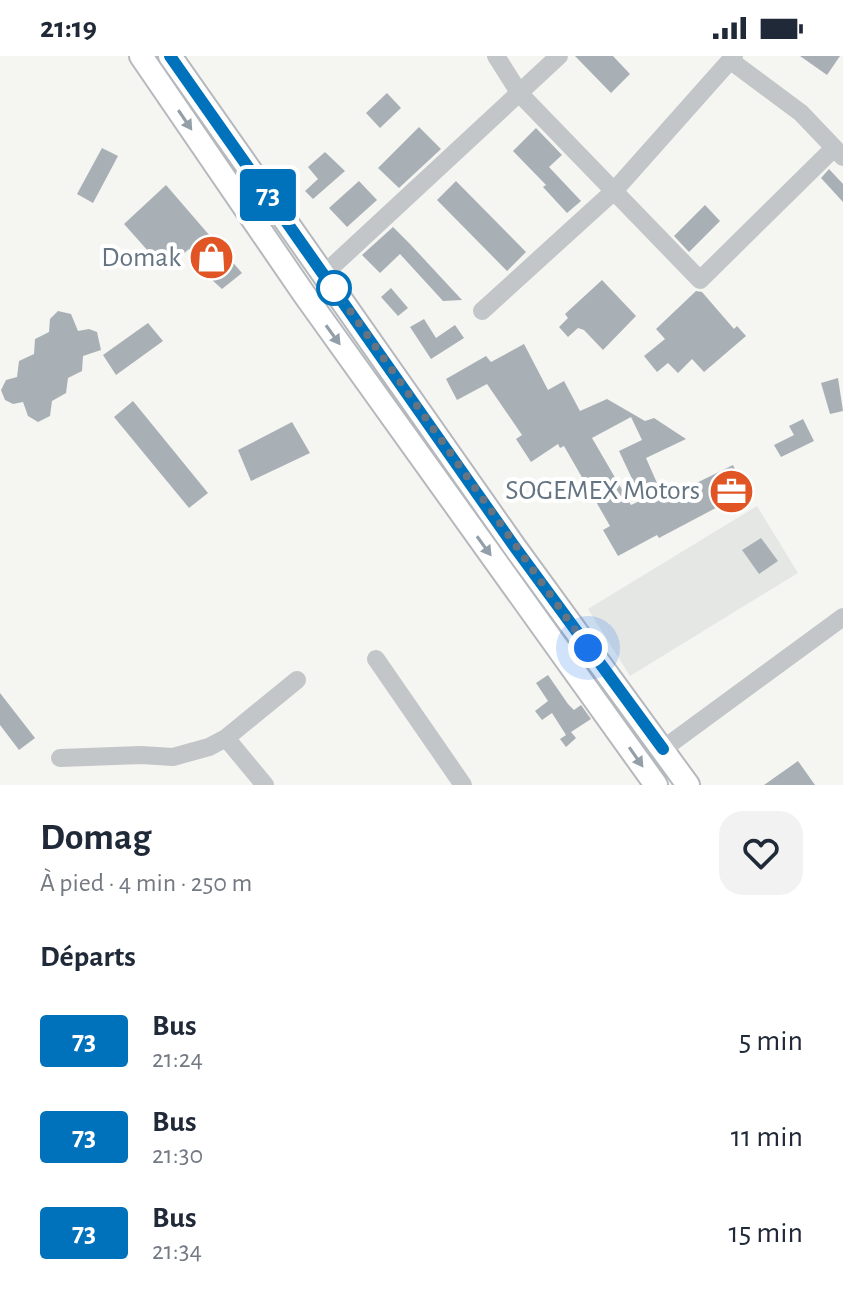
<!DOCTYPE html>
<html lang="fr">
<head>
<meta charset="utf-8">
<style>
  :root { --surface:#fff; --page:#f2f2f3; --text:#1f2937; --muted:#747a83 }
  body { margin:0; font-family:"Alegreya Sans",sans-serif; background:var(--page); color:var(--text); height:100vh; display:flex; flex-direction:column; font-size:30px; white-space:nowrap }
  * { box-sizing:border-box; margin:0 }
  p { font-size:26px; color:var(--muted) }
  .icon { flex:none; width:44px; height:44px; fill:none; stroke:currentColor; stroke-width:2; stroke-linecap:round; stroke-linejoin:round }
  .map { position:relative; height:729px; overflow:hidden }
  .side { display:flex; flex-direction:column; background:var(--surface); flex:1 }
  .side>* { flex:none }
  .badge { padding:0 16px; border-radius:6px; font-size:28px; line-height:52px }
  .you { position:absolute; width:40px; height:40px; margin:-20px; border:6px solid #fff; border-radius:50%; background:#1a73e8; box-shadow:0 0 0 12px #1a73e833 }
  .map>.badge { position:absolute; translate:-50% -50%; box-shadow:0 0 0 4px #fff }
  h2 { padding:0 40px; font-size:30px; line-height:72px }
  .round { display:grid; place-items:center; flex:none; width:84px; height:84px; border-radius:24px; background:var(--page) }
  .head { display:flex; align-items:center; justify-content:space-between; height:136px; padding:0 40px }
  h1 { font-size:38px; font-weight:700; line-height:60px }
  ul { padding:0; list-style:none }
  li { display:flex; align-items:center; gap:24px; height:96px; padding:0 40px }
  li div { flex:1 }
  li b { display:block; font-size:30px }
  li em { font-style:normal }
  li .badge { min-width:88px; font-weight:700; text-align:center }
  .status { display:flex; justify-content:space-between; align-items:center; height:56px; padding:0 40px; background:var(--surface); direction:ltr }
  .status svg { height:22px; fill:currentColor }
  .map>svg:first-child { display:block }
  .built { fill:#e5e7e5 }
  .building { fill:#a8b0b6; fill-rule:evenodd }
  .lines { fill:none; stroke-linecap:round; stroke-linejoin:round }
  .major-casing { stroke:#b5b9bd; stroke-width:26 }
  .minor { stroke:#c2c6c9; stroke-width:18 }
  .major { stroke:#fff; stroke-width:22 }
  .oneway { fill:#929ea8 }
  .line-casing { stroke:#fff; stroke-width:18 }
  .line { stroke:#0072bc; stroke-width:12 }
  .walk { stroke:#647482; stroke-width:8; stroke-dasharray:0 14.4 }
  .stop-dot { fill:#fff; stroke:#0072bc; stroke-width:4 }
  .labels { text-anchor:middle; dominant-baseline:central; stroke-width:8; stroke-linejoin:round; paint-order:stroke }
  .poi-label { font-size:28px; fill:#647482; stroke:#fff; text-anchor:end }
</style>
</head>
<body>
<div class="status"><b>21:19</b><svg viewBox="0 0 49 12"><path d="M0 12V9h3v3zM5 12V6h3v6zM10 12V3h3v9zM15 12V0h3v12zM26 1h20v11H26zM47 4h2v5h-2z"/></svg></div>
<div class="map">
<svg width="843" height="729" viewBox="0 0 843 729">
  <rect width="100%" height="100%" fill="#f5f5f1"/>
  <path class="built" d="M 757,450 L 798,517 L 630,620 L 588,553 Z"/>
  <path class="building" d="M 575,0 L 613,0 L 630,18 L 611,37 Z
    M 800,0 L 840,0 L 827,19 Z
    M 387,37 L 401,52 L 380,72 L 366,57 Z
    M 419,71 L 441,93 L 399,132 L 378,112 Z
    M 536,72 L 562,99 L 549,111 L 581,145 L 567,157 L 543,131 L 546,129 L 513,95 Z
    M 102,92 L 118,100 L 93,147 L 77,138 Z
    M 325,96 L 345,115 L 313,143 L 305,135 L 318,123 L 308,111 Z
    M 829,113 L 843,128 L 843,146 L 821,122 Z
    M 359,125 L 377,144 L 347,171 L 329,152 Z
    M 456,125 L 526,196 L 507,215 L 437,144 Z
    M 166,129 L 242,217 L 222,233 L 200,213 L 204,210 L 189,193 L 165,214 L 124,168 Z
    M 705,149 L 720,165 L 689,196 L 674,180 Z
    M 393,171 L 410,188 L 462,244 L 443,245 L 400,198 L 380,217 L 362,199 Z
    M 602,224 L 636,260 L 603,294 L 584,274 L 578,272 L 568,281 L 559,271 L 568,262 L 565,258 Z
    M 391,232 L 408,252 L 398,260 L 381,241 Z
    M 696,235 L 702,236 L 734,273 L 737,270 L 746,280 L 704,316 L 692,303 L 678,317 L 668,307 L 657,316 L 644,300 L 665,283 L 656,273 Z
    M 58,255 L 71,258 L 78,275 L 89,273 L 97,276 L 101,294 L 83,300 L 82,315 L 68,322 L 66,337 L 52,345 L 50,360 L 38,366 L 28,360 L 23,346 L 13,348 L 5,344 L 1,334 L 6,324 L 17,321 L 19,305 L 34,298 L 35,283 L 49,276 L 50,263 Z
    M 424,263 L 436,282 L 455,269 L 464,282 L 431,303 L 410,271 Z
    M 148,267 L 163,285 L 116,319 L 103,299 Z
    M 524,288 L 548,334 L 564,325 L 580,355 L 607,343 L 645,365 L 654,362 L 686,383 L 646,402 L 664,443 L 733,409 L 746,436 L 659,482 L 657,479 L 618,500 L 603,474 L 610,470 L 564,390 L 560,392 L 558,388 L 531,406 L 516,383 L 522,379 L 487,328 L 457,344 L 446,323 L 486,300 L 491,306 ZM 631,361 L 642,384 L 619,395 L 642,444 L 631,449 L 592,382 Z
    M 838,322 L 843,355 L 830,358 L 821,327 Z
    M 133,345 L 208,437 L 189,452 L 114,361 Z
    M 803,363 L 814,385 L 781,401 L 774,389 L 794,379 L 789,370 Z
    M 292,366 L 310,397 L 251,425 L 238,394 Z
    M 761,482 L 778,505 L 759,518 L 742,494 Z
    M 548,619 L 568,648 L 574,654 L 581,649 L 591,663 L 571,676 L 576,682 L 566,691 L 560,683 L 566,679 L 552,657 L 542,664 L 535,655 L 548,645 L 536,627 Z
    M 0,637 L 35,682 L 19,694 L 0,669 Z
    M 798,705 L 815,729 L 764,729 Z"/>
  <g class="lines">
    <defs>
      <path id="major" d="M 141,0 L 304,238 L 656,729
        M 170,0 L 514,490 L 688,729"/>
    </defs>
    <use href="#major" class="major-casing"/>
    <path class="minor" d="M 496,0 L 520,38 L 700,224 L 834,92
      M 731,5 L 801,57 L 843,101
      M 324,218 L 559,0
      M 482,255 L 614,135 L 734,0
      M 376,603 L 463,729
      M 226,682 L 297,624
      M 663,693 L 843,561
      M 60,702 L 141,699 L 173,701 L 209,691 L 226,682 L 265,729"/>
    <use href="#major" class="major"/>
  </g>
  <defs><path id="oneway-solid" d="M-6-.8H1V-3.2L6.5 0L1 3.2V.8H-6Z" transform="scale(2)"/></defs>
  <g class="oneway">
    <use href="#oneway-solid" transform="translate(185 64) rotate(56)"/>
    <use href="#oneway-solid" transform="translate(333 279) rotate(54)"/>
    <use href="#oneway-solid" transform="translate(484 490) rotate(54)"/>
    <use href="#oneway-solid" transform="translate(636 701) rotate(55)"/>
  </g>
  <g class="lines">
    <defs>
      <path id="line" d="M 170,0 L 514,490 L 663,693"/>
    </defs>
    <use href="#line" class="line-casing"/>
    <use href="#line" class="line"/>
    <path class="walk" d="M 334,232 L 588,592"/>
  </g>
  <defs>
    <symbol id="shop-disc" viewBox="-11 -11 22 22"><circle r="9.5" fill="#e15525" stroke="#fff"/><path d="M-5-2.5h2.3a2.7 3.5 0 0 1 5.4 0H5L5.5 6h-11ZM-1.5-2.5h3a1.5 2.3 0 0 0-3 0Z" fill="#fff"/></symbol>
    <symbol id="office-disc" viewBox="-11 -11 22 22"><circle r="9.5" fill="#e15525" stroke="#fff"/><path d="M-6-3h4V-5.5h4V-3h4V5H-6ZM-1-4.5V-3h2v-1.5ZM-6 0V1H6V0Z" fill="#fff"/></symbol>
  </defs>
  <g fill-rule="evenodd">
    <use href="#shop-disc" x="186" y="176" width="51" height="51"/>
    <use href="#office-disc" x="706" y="410" width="51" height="51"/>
  </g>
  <circle class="stop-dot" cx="334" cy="232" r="16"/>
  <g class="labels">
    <g class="poi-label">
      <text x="181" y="202">Domak</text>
      <text x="700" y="435">SOGEMEX Motors</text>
    </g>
  </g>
</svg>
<div class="you" style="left:588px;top:592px"></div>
<b class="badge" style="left:268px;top:139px;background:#0072bc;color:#fff">73</b>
</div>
<section class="side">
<div class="head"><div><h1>Domag</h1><p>À pied · 4 min · 250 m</p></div><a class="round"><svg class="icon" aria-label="heart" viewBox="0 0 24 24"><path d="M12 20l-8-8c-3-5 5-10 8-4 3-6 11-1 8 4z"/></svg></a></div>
<h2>Départs</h2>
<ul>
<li><span class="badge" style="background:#0072bc;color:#fff">73</span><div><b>Bus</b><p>21:24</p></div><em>5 min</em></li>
<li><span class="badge" style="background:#0072bc;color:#fff">73</span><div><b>Bus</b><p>21:30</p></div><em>11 min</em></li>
<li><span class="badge" style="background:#0072bc;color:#fff">73</span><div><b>Bus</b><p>21:34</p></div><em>15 min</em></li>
</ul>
</section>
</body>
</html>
